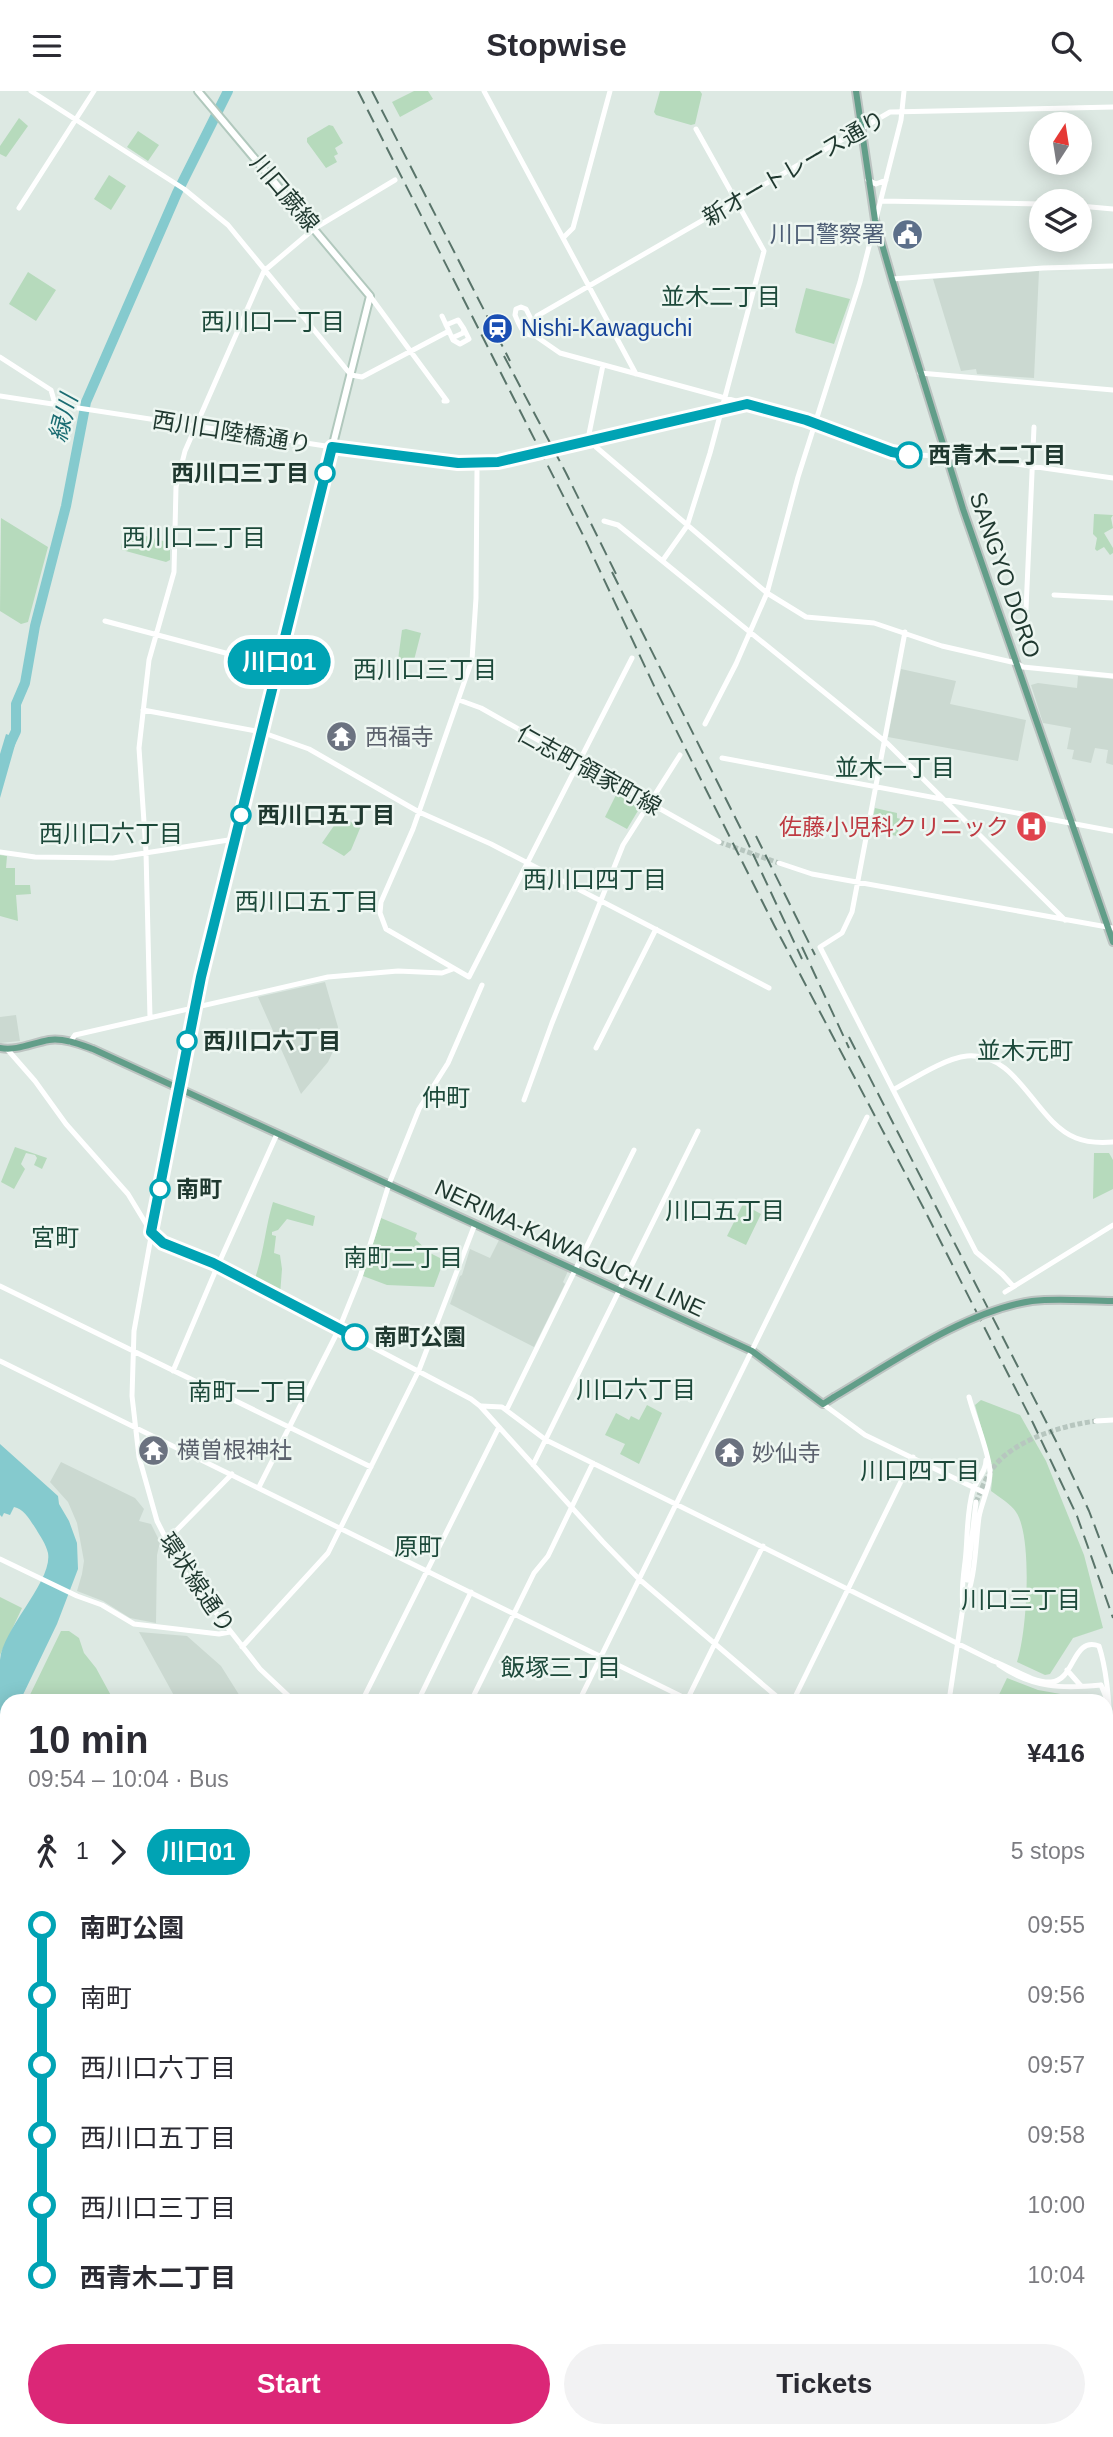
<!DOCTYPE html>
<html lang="en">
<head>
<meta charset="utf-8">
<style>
  :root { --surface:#fff; --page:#f2f2f3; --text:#2b2b33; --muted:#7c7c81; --accent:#db2777 }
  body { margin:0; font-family:Arial,"Noto Sans JP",sans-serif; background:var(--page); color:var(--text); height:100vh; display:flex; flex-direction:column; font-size:26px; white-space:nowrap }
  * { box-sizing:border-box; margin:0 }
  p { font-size:23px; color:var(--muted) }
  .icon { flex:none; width:38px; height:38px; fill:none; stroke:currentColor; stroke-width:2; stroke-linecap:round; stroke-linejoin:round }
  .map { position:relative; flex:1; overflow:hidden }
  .side { position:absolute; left:0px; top:1603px; width:1113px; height:744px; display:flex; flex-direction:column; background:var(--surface); border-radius:21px 21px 0 0; box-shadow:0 4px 18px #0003 }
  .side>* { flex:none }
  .badge { padding:0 14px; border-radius:23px; font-size:24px; line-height:46px }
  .needle { width:46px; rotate:12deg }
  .controls { position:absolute; left:1029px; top:21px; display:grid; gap:14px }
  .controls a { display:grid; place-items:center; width:63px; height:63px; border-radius:50%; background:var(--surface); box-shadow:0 4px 18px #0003; font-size:35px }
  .map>.badge { position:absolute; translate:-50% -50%; box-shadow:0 0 0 4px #fff }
  .legs { display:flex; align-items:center; gap:10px; height:77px; padding:0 28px; font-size:23px }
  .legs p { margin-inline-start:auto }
  .overview { display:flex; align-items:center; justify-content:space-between; height:119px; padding:0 28px }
  h1 { font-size:38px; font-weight:700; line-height:52px }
  .cta { display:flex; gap:14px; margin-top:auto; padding:14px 28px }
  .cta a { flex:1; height:80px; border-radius:42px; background:var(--accent); color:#fff; font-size:28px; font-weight:700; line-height:80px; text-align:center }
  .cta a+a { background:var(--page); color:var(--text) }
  ul { padding:0 28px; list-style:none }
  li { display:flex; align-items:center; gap:24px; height:70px; font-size:26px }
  li i { display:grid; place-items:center; width:10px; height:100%; margin:0 9px; background:currentColor }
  li i::after { content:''; width:18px; height:18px; margin:-9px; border:5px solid; border-radius:50%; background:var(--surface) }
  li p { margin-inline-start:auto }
  li:first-child i { background:linear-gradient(#0000 50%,currentColor 0) }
  li:last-child i { background:linear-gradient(currentColor 50%,#0000 0) }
  header { display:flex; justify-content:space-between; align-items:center; height:91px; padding:0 28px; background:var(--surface); font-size:32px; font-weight:700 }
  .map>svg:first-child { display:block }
  .built { fill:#cbd9d1 }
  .green { fill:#b6dabc }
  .water { fill:#85cace }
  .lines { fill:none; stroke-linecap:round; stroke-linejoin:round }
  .river { stroke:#85cace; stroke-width:10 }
  .tertiary-tunnel { stroke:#b7c6bf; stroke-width:5; stroke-dasharray:5 2.5; stroke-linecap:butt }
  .secondary-casing { stroke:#b1c8bd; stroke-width:10 }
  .primary-casing { stroke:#bcc3c1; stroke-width:10 }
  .tertiary { stroke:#fff; stroke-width:5 }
  .secondary { stroke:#fff; stroke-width:6 }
  .primary { stroke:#629e89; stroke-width:6 }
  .rail { stroke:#59746a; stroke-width:2; stroke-dasharray:14 7; stroke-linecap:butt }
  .primary-bridge-casing { stroke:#bcc3c1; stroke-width:10; stroke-linecap:butt }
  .tertiary-bridge { stroke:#fff; stroke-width:5 }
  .primary-bridge { stroke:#629e89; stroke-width:6 }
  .line-1-casing { stroke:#fff; stroke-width:16 }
  .line-1 { stroke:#00a3b4; stroke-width:10 }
  .stop-1-dot { fill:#fff; stroke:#00a3b4; stroke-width:3.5 }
  .labels { text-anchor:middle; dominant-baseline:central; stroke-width:5; stroke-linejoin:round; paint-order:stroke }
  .street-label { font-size:23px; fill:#1f382f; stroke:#edf6f1 }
  .service-label { font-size:23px; fill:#4e5e75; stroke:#edf6f1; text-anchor:end }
  .transit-label { font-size:23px; fill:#164399; stroke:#edf6f1; text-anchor:start }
  .stop-label { font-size:23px; font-weight:bold; fill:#1f382f; stroke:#edf6f1; text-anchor:start }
  .worship-label { font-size:23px; fill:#5b616d; stroke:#edf6f1; text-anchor:start }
  .health-label { font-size:23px; fill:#be3a42; stroke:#edf6f1; text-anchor:end }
  .neighbourhood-label { font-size:24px; fill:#1c493a; stroke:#edf6f1 }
  .water-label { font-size:24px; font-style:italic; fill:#1b6c72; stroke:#edf6f1 }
</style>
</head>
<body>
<header><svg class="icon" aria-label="menu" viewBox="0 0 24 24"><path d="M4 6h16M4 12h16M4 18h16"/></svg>Stopwise<svg class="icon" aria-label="search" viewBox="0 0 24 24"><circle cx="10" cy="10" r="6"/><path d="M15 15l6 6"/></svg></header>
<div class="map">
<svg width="1113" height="2346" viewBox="0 0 1113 2346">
  <rect width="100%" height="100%" fill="#dde9e3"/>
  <path class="built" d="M 1039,180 L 1034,287 L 977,283 L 976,278 L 961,280 L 933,188 Z
    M 901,578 L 956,590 L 950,613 L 1026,629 L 1018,670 L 888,646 Z
    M 1078,585 L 1113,588 L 1113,674 L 1106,672 L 1108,659 L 1095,657 L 1091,672 L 1072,668 L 1074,659 L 1067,658 L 1071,637 L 1043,632 L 1031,594 L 1038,592 L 1077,597 Z
    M 325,891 L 338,936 L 336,954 L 328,971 L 301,1003 L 258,906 Z
    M 16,924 L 20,950 L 0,952 L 0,926 Z
    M 499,1149 L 568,1180 L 563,1191 L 565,1193 L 534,1256 L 450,1213 L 460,1185 L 462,1184 L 470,1158 L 490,1167 Z
    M 61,1371 L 135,1407 L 144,1418 L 139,1430 L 151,1433 L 160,1451 L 157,1464 L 156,1532 L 130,1527 L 103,1510 L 77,1500 L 82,1483 L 84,1470 L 77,1432 L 68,1411 L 50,1391 Z
    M 139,1541 L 187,1545 L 221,1575 L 243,1610 L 177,1610 Z"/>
  <path class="green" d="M 414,0 L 428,0 L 433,8 L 400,26 L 392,11 Z
    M 660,0 L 700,0 L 702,3 L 695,33 L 691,34 L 656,24 L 654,21 Z
    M 19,27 L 28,35 L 6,66 L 0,63 L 0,55 Z
    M 329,34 L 333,35 L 343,52 L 335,57 L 338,63 L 334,65 L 337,71 L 326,77 L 307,51 L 307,47 Z
    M 138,40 L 159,54 L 148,70 L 127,56 Z
    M 109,84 L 126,95 L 111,119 L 94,108 Z
    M 28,181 L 56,199 L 36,230 L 9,213 Z
    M 806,197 L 850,208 L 834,253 L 796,242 L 795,239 Z
    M 1094,423 L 1113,424 L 1111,427 L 1113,437 L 1104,442 L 1113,457 L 1113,462 L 1110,464 L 1104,456 L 1097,460 L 1095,458 L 1097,447 L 1093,443 Z
    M 1,427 L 48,456 L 28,531 L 21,533 L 0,520 Z
    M 125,439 L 170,452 L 170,469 L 166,471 L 122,459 L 121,456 Z
    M 406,538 L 421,542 L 413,573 L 398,569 L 402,539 Z
    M 618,700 L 642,713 L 627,738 L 605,726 Z
    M 875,717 L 897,722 L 897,727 L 901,728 L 897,745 L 870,740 Z
    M 340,726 L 361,735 L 351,759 L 344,765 L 322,752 Z
    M 0,764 L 7,765 L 6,777 L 15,777 L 15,794 L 30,794 L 31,803 L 16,804 L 18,830 L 0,825 Z
    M 15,1056 L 47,1067 L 42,1078 L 34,1074 L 37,1067 L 35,1064 L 26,1062 L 21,1073 L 25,1078 L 14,1098 L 1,1091 Z
    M 1094,1062 L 1109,1062 L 1113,1069 L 1113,1098 L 1093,1108 Z
    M 273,1111 L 315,1125 L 313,1135 L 287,1128 L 278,1139 L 272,1141 L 272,1144 L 276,1145 L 274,1162 L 280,1164 L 282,1178 L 280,1204 L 254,1190 C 264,1163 265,1137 273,1111 Z
    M 743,1113 L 761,1123 L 746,1154 L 727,1145 Z
    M 381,1127 L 417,1142 L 415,1148 L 430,1162 L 444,1169 L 434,1196 L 387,1194 L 363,1185 Z
    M 981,1309 L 1020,1324 L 1046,1370 L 1084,1464 L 1103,1537 L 1073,1547 L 1050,1583 L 1045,1584 L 1017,1571 C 1027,1542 1033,1446 1016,1421 C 1011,1413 999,1406 991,1400 L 993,1379 L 975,1314 Z
    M 647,1314 L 662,1322 L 639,1373 L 620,1363 L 625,1353 L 605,1344 L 616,1322 L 629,1329 L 631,1325 L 639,1329 Z
    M 0,1506 L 22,1517 L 0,1564 Z
    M 61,1540 L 69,1540 L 79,1547 L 84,1562 L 96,1577 L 114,1610 L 27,1610 Z
    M 1007,1587 L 1038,1599 L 1100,1610 L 996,1610 Z
    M 7,1672 L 7,1824 L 0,1812 L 0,1697 Z
    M 0,2010 L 7,2019 L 7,2190 L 0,2183 Z
    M 167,2340 L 412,2340 L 425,2346 L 175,2346 Z"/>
  <path class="water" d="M 6,643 L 17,647 L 0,707 L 0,663 Z
    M 0,1353 L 58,1405 L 59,1413 L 69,1430 L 77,1452 L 78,1478 L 57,1533 L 20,1610 L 7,1610 L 7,1637 L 0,1677 C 0,1641 0,1604 0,1569 C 3,1537 53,1490 48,1462 C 46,1453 40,1445 36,1438 C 30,1429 24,1418 14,1416 L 10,1424 L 4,1422 L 2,1426 L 0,1424 Z
    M 0,1820 L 7,1828 L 7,2019 L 0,2010 Z
    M 412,2340 L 1076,2340 L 1090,2346 L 425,2346 Z"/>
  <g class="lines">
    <path class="river" d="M 8,657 L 16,640 L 16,613 L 25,592 L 35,535 L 66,415 L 86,311 L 177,102 L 228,0"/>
    <path class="tertiary-tunnel" d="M 719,751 L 779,772
      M 976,1411 C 981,1400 985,1387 993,1377 C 1013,1349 1064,1334 1096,1330"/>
    <defs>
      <path id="secondary" d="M 178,997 L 200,886 L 370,205 L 198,0"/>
      <path id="primary" d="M 856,0 L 875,129 L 892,188 L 963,418 L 1113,851
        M 0,957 C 17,960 32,952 49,949 C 64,947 79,953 93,958 L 752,1260 L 823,1313 L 834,1306"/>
    </defs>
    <use href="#secondary" class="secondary-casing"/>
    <use href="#primary" class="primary-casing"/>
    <path class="tertiary" d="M 31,0 L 184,98 L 228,134 L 351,284 L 362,286 L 449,240
      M 484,0 L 636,283
      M 868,89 L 876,93 L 886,89
      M 881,110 L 1041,113
      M 1080,115 L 1113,118
      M 19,117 L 94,0
      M 563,147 L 573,137 L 610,0
      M 892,188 L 1043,177 L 1113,175
      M 370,205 L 447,310 L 444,310
      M 442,225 L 453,249 L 460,253 L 469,248 L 464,238
      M 534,233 L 537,225 L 890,21 L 1113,16
      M 446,234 L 458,229 L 464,238 L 463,242 L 452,247
      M 534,244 L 536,238 L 526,218 L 521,216 L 516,218 L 515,224 C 519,233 523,246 534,244 L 560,262 L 806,329 L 900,363 L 974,367 L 1113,387
      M 0,266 L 51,299 L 55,313
      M 603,274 L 589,343 L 596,356 L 767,502 L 806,526 L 874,532 L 942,555 L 1016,572 L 1023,576 L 1113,585
      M 920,282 L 1113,299
      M 0,305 L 332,356 L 471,373
      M 605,347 L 744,313
      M 477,380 L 476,507 L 472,569 L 413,738 L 381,811 L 380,822 L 386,838 L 469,886 L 632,567
      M 604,430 L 618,434 L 888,653 L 1065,829
      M 663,469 L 687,435 L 710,362 L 764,160 L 696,38
      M 1054,504 L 1113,507
      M 1026,519 L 1034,336
      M 105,530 L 278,576
      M 905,541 L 852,821 L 842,842 L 820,856 L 976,1161 L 1002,1183 L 1013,1195
      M 459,609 L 481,617 L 719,751
      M 143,619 L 261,641 L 309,658 L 419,721 L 491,753 L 769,897
      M 705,633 L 736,573 L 767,502 L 798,386 L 860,191 L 901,29 L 904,0
      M 722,667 L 1113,740
      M 0,761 L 35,766 L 113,767 L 235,748
      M 779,772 L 812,783 L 1113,837
      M 150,927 L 146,761 L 139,657 L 149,569 L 174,481 L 176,396 L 185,360 L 264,180 L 315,137 L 395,89
      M 70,951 L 75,944 L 328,886 L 398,880 L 442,882 L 453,878
      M 596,957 L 656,838
      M 7,958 L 35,990 L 66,1033 L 128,1103 L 151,1141 L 162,1152 L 213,1172 L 471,1308 L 480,1315 L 603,1451 L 639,1488 L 782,1610
      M 178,997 L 134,1240 L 132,1305 L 139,1366 L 157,1430 L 181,1477 L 260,1578 L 294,1610
      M 893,999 C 913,988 945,967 967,965 C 1019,961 1034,1030 1076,1047 C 1088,1052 1100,1052 1113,1051
      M 524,1009 L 552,932 L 623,754 L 680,664
      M 0,1195 L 371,1376
      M 1005,1201 L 1113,1134
      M 0,1270 L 691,1610
      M 173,1280 L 218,1174 L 277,1043
      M 823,1313 L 865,1344 L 985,1402
      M 481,1315 L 502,1316 L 546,1349 L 993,1570 C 1011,1576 1032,1592 1051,1591 C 1075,1590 1072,1545 1099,1555 C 1113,1598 1113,1689 1106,1735
      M 507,1318 L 634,1059
      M 1096,1330 L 1113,1329
      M 533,1374 L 698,1040
      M 259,1396 L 339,1238 L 360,1186 L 389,1093 L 419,1018 L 448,972 L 482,894
      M 166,1450 L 232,1383
      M 0,1468 L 77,1505 L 102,1514 L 134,1533 L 219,1543 L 230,1541
      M 967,1489 L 976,1411
      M 963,1516 C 976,1488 975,1456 979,1426 C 982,1409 993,1391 989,1373 C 985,1351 975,1328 969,1306
      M 963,1516 C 961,1500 963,1487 965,1471 C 968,1447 966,1423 973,1399 C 977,1388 986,1381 986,1369
      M 242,1556 L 328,1462 L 419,1279 L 475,1133
      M 999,1574 C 1032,1597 1062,1598 1101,1594
      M 1067,1579 L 1081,1595
      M 1101,1594 L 1108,1611
      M 687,1609 L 763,1455
      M 362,1610 L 499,1336
      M 418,1610 L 471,1501
      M 471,1610 L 534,1482 L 548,1465 L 593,1372
      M 579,1610 L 867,1026
      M 793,1610 L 913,1366
      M 949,1610 L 963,1516
      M 1106,1762 L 1113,1764
      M 1106,2051 L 1113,2053"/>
    <use href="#secondary" class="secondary"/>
    <use href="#primary" class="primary"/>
    <path class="rail" d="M 358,0 L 584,446 L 656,599 L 774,834 L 923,1116 L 1033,1332 L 1077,1425 L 1113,1527
      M 372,0 L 510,270
      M 504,265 L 566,382 L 619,489
      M 612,481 L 746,748 L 802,868
      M 756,745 L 815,864
      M 802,856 L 849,957
      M 849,946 L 1058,1354 L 1089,1420 L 1113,1483
      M 1106,1958 L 1113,1937
      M 1106,1982 L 1113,1960
      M 1106,2004 L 1113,1982
      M 971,2346 L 973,2340
      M 983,2346 L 985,2340
      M 1003,2346 L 1005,2340"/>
    <defs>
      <path id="primary-bridge" d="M 834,1306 C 892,1272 965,1220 1032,1210 C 1059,1207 1086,1210 1113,1210"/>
    </defs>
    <use href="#primary-bridge" class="primary-bridge-casing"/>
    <path class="tertiary-bridge" d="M 471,373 L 498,371 L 605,347"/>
    <use href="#primary-bridge" class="primary-bridge"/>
  </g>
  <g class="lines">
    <defs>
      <path id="line-1" d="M 355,1246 L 213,1172 L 163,1152 L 151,1141 L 201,886 L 332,356 L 458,372 L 498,371 L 747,313 L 806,329 L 892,361 L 909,364"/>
    </defs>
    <use href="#line-1" class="line-1-casing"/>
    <use href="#line-1" class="line-1"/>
  </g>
  <defs>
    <symbol id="civic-disc" viewBox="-11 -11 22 22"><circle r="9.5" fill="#5c6f8a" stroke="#edf6f1"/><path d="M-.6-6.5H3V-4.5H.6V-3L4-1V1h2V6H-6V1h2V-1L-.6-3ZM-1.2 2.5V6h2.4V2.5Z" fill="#fff"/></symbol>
    <symbol id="station-disc" viewBox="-11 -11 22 22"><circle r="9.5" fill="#1a4fb4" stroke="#edf6f1"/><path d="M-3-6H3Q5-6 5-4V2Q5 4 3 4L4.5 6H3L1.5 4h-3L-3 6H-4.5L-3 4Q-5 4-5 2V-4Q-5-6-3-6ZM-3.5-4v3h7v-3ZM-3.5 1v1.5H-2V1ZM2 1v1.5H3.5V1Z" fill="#fff"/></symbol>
    <symbol id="temple-disc" viewBox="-11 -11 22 22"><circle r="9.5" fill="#6b7280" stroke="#edf6f1"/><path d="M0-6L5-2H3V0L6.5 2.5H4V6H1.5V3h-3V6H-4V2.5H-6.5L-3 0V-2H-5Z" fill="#fff"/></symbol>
    <symbol id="hospital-disc" viewBox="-11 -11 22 22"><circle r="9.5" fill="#e0444e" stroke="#edf6f1"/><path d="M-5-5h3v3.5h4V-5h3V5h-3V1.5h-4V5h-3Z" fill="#fff"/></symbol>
  </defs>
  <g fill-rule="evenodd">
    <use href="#civic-disc" x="890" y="126" width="35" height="35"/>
    <use href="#station-disc" x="480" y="220" width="35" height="35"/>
    <use href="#temple-disc" x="324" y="628" width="35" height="35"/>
    <use href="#hospital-disc" x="1014" y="718" width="35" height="35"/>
    <use href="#temple-disc" x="136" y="1342" width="35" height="35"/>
    <use href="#temple-disc" x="712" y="1344" width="35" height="35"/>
  </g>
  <g class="stop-1-dot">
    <circle cx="909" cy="364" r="12"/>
    <circle cx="325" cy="382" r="9"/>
    <circle cx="241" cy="724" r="9"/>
    <circle cx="187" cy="950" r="9"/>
    <circle cx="160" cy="1098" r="9"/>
    <circle cx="355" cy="1246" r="12"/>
  </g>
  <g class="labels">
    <g class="street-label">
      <text transform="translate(794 77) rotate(-30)">新オートレース通り</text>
      <text transform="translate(285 102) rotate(50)">川口蕨線</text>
      <text transform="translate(232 341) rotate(9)">西川口陸橋通り</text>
      <text transform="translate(1005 484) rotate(71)">SANGYO DORO</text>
      <text transform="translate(589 679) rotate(29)">仁志町領家町線</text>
      <text transform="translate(570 1157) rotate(25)">NERIMA-KAWAGUCHI LINE</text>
      <text transform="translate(197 1492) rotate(56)">環状線通り</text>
    </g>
    <g class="service-label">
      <text x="885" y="143">川口警察署</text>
    </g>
    <g class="transit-label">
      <text x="521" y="237">Nishi-Kawaguchi</text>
    </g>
    <g class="stop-label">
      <text x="928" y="364">西青木二丁目</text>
      <text x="309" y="382" text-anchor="end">西川口三丁目</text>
      <text x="257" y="724">西川口五丁目</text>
      <text x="203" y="950">西川口六丁目</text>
      <text x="176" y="1098">南町</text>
      <text x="374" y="1246">南町公園</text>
    </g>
    <g class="worship-label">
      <text x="365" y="646">西福寺</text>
      <text x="177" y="1359">横曽根神社</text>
      <text x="752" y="1362">妙仙寺</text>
    </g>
    <g class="health-label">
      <text x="1009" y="736">佐藤小児科クリニック</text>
    </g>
    <g class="neighbourhood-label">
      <text x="721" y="205">並木二丁目</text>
      <text x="273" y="230">西川口一丁目</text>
      <text x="194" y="446">西川口二丁目</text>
      <text x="425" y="578">西川口三丁目</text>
      <text x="895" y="676">並木一丁目</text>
      <text x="111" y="742">西川口六丁目</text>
      <text x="595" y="788">西川口四丁目</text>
      <text x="307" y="810">西川口五丁目</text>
      <text x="1025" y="959">並木元町</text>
      <text x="446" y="1006">仲町</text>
      <text x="725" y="1119">川口五丁目</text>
      <text x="55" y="1146">宮町</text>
      <text x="403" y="1166">南町二丁目</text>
      <text x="636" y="1298">川口六丁目</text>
      <text x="248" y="1300">南町一丁目</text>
      <text x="920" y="1379">川口四丁目</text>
      <text x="418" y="1455">原町</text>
      <text x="1021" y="1508">川口三丁目</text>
      <text x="561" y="1576">飯塚三丁目</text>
    </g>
    <g class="water-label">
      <text transform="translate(63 327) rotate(-75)">緑川</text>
    </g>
  </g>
</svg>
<div class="controls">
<a><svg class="needle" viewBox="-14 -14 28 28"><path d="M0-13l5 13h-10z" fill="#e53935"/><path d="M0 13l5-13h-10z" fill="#7c7c81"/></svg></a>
<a><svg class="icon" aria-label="layers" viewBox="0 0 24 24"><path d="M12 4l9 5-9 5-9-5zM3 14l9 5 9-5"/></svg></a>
</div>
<b class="badge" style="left:279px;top:571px;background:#00a3b4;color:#fff">川口01</b>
<section class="side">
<div class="overview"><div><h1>10 min</h1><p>09:54 – 10:04 · Bus</p></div><b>¥416</b></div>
<div class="legs"><svg class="icon" aria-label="walk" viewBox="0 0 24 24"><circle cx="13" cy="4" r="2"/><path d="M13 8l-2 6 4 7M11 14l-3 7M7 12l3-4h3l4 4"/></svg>1<svg class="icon" aria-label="forward" viewBox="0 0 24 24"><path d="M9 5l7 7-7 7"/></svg><b class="badge" style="background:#00a3b4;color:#fff">川口01</b><p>5 stops</p></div>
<ul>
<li><i style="color:#00a3b4"></i><b>南町公園</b><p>09:55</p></li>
<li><i style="color:#00a3b4"></i><span>南町</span><p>09:56</p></li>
<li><i style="color:#00a3b4"></i><span>西川口六丁目</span><p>09:57</p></li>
<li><i style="color:#00a3b4"></i><span>西川口五丁目</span><p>09:58</p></li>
<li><i style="color:#00a3b4"></i><span>西川口三丁目</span><p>10:00</p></li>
<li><i style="color:#00a3b4"></i><b>西青木二丁目</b><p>10:04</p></li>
</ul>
<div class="cta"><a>Start</a><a>Tickets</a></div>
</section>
</div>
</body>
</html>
